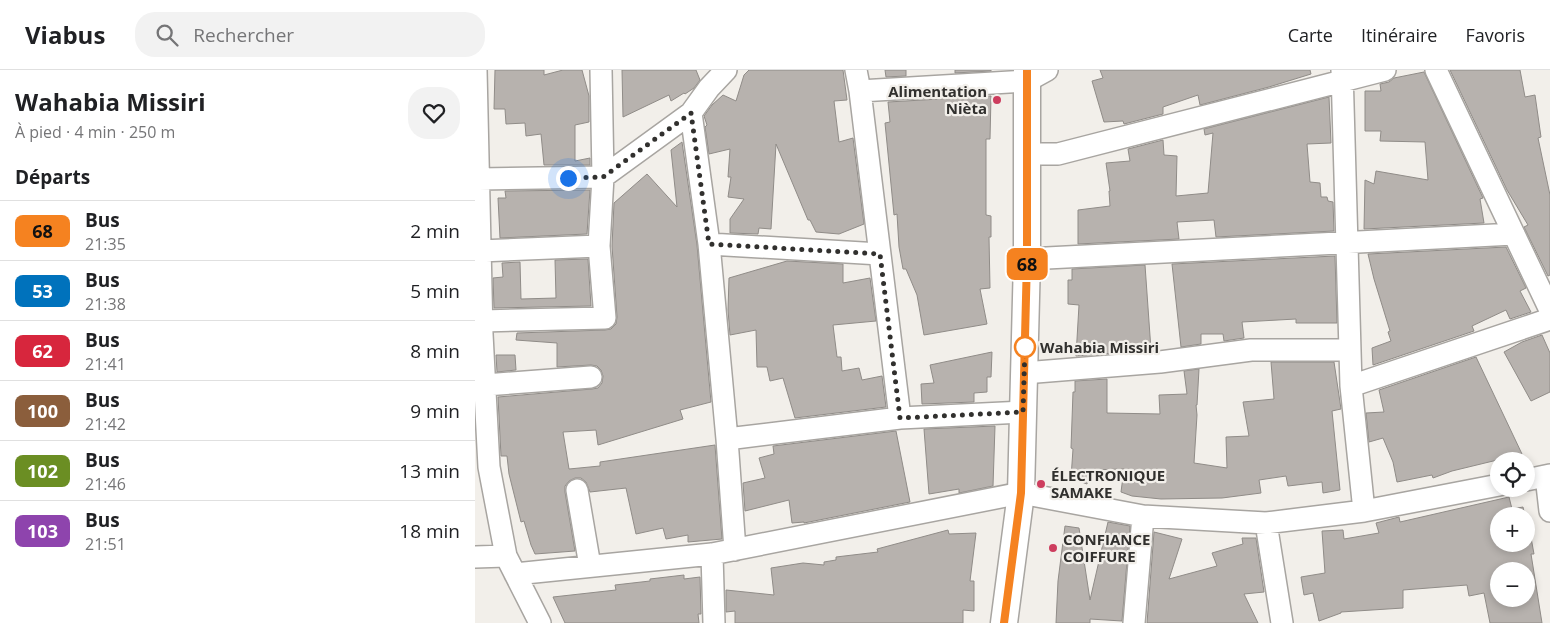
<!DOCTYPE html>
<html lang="fr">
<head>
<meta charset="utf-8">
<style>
  :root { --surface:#fff; --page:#f2f2f2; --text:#202124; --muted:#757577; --line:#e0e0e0 }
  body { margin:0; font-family:"Open Sans",sans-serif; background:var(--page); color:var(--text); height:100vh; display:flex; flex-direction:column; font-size:19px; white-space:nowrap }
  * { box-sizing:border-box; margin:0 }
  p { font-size:16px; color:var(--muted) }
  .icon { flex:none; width:28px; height:28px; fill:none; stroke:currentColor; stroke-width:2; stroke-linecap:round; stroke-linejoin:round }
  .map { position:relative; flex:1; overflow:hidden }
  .details { display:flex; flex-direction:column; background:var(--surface); width:475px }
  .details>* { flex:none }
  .badge { padding:0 10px; border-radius:8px; font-size:18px; line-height:32px }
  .tools { position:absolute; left:1015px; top:382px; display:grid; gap:10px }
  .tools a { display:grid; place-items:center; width:45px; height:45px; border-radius:50%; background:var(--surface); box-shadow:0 2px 8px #0003; font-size:25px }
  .you { position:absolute; width:25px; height:25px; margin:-12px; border:4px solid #fff; border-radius:50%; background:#1a73e8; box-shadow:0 0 0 8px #1a73e833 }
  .map>.badge { position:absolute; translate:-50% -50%; box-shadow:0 0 0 2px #fff }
  h2 { padding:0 15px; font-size:19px; line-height:45px }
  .round { display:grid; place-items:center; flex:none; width:52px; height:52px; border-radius:20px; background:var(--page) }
  .head { display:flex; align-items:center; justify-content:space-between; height:85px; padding:0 15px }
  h1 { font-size:24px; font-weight:700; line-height:38px }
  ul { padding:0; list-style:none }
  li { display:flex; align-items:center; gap:15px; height:60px; padding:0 15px; border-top:1px solid var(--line) }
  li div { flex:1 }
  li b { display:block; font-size:19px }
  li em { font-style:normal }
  li .badge { min-width:55px; font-weight:700; text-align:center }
  header { display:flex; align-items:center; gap:30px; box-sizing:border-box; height:70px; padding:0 25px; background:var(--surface); border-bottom:1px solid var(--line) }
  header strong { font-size:24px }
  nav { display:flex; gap:28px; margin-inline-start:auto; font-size:18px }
  .search { width:350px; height:45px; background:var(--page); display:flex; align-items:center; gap:12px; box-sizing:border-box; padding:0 18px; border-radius:20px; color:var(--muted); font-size:19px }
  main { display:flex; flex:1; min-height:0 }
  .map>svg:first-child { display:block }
  .building { fill:#b7b2ae; stroke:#908c88; fill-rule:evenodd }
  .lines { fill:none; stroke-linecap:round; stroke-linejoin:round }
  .minor-casing { stroke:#a8a5a1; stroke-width:24 }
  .major-casing { stroke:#a8a5a1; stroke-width:29 }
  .minor { stroke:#fff; stroke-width:21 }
  .major { stroke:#fff; stroke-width:26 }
  .line-casing { stroke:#fff; stroke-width:11 }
  .line { stroke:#f58220; stroke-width:8 }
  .walk { stroke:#31302e; stroke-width:5; stroke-dasharray:0 9 }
  .poi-dot { fill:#cd3d5e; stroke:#f2efea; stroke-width:2 }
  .stop-dot { fill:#fff; stroke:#f58220; stroke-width:2.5 }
  .labels { text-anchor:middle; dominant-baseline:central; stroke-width:4.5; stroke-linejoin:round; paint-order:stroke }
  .poi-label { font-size:15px; font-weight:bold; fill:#31302e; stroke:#f2efea; text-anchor:start }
  .stop-label { font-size:15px; font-weight:bold; fill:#31302e; stroke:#f2efea; text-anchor:start }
</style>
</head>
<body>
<header>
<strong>Viabus</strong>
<div class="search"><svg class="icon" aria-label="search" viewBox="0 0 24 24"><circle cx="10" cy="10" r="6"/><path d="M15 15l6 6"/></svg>Rechercher</div>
<nav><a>Carte</a><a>Itinéraire</a><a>Favoris</a></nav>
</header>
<main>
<section class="details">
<div class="head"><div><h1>Wahabia Missiri</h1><p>À pied · 4 min · 250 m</p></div><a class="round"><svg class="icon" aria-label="heart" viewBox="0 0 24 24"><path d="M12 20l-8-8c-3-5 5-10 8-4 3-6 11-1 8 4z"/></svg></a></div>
<h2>Départs</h2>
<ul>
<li><span class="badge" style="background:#f58220;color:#111">68</span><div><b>Bus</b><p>21:35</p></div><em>2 min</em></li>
<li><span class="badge" style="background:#0072bc;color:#fff">53</span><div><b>Bus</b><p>21:38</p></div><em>5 min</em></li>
<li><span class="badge" style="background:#d7263d;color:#fff">62</span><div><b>Bus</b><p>21:41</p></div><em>8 min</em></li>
<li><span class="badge" style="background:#8b5e3c;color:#fff">100</span><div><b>Bus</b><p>21:42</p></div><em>9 min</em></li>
<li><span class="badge" style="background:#6b8e23;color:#fff">102</span><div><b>Bus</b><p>21:46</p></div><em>13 min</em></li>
<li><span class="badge" style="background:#8e44ad;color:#fff">103</span><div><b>Bus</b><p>21:51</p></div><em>18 min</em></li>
</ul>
</section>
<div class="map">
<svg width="1075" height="553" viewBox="0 0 1075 553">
  <rect width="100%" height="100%" fill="#f2efea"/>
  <path class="building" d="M 20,0 L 69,0 L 69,5 L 88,0 L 107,0 L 114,26 L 114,52 L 100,55 L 100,91 L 115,88 L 115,95 L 69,95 L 66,64 L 51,66 L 50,53 L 31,54 L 30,39 L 19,39 Z
    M 147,0 L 221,0 L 225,10 L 219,18 L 210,24 L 209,23 L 196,31 L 194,25 L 148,47 Z
    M 274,0 L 368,0 L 372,30 L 359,31 L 364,72 L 378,68 L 389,154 L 364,164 L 341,162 L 335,150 L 333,150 L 301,74 L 296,159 L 284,158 L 283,164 L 255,163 L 255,149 L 269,129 L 253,127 L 256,107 L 253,107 L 255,79 L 234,84 L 230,57 L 232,55 L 229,46 L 237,35 L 248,25 L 261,31 L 269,5 Z
    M 410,0 L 431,0 L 431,6 L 411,7 Z
    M 480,0 L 516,0 L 516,1 L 480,3 Z
    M 625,0 L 835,0 L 836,4 L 794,17 L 725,35 L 723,25 L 688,37 L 688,44 L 649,54 L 648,51 L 629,52 L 617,11 L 628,8 Z
    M 975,0 L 1045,0 L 1050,27 L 1060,25 L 1066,67 L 1063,68 L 1075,125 L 1075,205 L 1073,206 L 1049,157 L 1053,155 L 1032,120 Z
    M 949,2 L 1008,128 L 1005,129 L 1009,153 L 889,159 L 890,110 L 899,114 L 901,101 L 953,110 L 950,72 L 905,71 L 906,61 L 890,61 L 890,21 L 906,21 L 905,14 L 914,12 L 919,8 Z
    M 516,26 L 515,69 L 511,69 L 511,145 L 516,146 L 516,167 L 514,167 L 515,218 L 505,219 L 512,254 L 449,265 L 442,225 L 431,199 L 428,199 L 424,177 L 422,144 L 419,145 L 410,53 L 415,52 L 413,32 Z
    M 854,27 L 856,73 L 832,74 L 835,112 L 845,113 L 846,127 L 852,127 L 853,131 L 858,132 L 859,161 L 741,167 L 739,150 L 702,152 L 704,169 L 603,174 L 603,140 L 635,136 L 634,121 L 635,121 L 631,93 L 655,91 L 653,79 L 688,70 L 689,85 L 702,86 L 701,126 L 733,123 L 738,63 L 730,65 L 729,59 Z
    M 207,72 L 222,175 L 236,332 L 205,340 L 208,349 L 123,375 L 121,360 L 88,362 L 94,399 L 125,396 L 125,392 L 240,375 L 247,469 L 213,472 L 213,465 L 191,469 L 188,458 L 161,464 L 151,418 L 115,422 L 111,412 L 106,408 L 100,408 L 94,411 L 90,416 L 90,422 L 100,481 L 60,484 L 56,475 L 49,451 L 46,452 L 34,404 L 32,386 L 26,386 L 23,327 L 117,319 L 123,318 L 127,313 L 128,306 L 126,300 L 122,296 L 116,295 L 82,297 L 82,273 L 41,270 L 42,263 L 130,260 L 136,259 L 141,254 L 142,247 L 137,176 L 139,133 L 172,104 L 202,137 L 196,80 Z
    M 115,120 L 112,164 L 25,168 L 23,128 L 31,128 L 30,121 Z
    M 1031,177 L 1051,218 L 1045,221 L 1056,242 L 1035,249 L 1031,240 L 997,256 L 999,261 L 898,295 L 897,278 L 916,271 L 913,262 L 915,261 L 899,209 L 893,184 Z
    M 860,186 L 862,253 L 821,253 L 821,249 L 767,252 L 769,268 L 749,271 L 748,264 L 726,264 L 726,274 L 706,277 L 697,194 Z
    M 113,189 L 116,236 L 19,238 L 18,208 L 28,207 L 27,193 L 45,192 L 46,229 L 81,228 L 80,190 Z
    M 312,191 L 368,194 L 368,213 L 395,208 L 401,251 L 358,255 L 362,287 L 366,287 L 367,301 L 384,298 L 387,310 L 407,306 L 411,337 L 320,348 L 308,308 L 295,311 L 292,297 L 282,297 L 281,260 L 255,265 L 253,240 L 254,208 Z
    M 670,195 L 676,280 L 601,286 L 604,235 L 593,234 L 593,210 L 597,210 L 597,199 Z
    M 1067,265 L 1075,283 L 1075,322 L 1056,331 L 1029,282 L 1047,272 Z
    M 517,282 L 516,307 L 512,307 L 512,322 L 499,323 L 499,332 L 447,334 L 446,314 L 459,313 L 455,295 Z
    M 21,285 L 40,285 L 41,300 L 22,302 Z
    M 1001,287 L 1047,384 L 977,401 L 958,408 L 957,405 L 922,412 L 918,392 L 908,368 L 894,372 L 891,343 L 909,342 L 904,320 Z
    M 796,292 L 859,292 L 866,339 L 857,341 L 865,420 L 848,423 L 847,412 L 813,416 L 811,406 L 784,410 L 786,423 L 747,428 L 686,429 L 657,426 L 646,422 L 649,399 L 614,400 L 612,414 L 596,408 L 598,379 L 596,378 L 598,322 L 600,322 L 600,311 L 632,309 L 632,343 L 685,344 L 684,325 L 712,324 L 709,301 L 724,299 L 722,335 L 721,335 L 722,345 L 719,393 L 752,398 L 751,367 L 774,366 L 768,332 L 799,329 Z
    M 520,356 L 518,416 L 484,423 L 484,419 L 454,424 L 449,359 Z
    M 421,361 L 435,432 L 329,453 L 329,452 L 317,453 L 314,430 L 270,441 L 268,413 L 290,408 L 284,388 L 299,384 L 298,376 Z
    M 1034,427 L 1037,439 L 1048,437 L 1050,446 L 1024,446 L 1024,474 L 1051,474 L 1051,454 L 1053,463 L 1055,462 L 1059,484 L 1056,484 L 1067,553 L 1015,553 L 1009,523 L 994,526 L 992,515 L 928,520 L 928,538 L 866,542 L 866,543 L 844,551 L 838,523 L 829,525 L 826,507 L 850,503 L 847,461 L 868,460 L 869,469 L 904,463 L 901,453 L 924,447 L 925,452 ZM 1024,501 L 1051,501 L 1051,529 L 1024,529 Z
    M 633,452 L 655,456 L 647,551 L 615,549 L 615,553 L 581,553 L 583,511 L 590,456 L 604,458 L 615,530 Z
    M 473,460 L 474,464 L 501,463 L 495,511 L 499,511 L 499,541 L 488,540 L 488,553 L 260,553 L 260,541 L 251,542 L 251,520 L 299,525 L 296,498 L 328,493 L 349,495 L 349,492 L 361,490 L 361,487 L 403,482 L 402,479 Z
    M 679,462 L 707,469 L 694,509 L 742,496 L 737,483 L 768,474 L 767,468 L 781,468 L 789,522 L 769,524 L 783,553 L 672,553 Z
    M 209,505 L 209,509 L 225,507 L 226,544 L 223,544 L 224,553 L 90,553 L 78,527 L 141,520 L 140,515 L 175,511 L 175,509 Z"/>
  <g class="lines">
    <defs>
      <path id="minor" d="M 1,0 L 7,264 L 14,397 L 31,486 L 65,553
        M 381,0 L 385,21 L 425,348
        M 867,0 L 876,316 L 889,441
        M 961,0 L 1075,240
        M 385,21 L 552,11 L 572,0
        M 216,43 L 234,174 L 252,369 L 260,480
        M 552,84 L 583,84 L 910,0
        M 4,109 L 128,107 L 216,43 L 234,18 L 251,0
        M 234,174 L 405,184
        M 5,181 L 124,176
        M 552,189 L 1039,164
        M 7,251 L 130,248 L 124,176 L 128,107 L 126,0
        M 549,303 L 685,292 L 776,280 L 875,280
        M 10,315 L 116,307
        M 876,316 L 1075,249
        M 252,369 L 425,348 L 548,342
        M 1071,406 L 1075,441
        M 1051,410 L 1075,405
        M 102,420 L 115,496
        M 791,453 L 807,553
        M 237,484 L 239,553
        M 0,487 L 31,486
        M 40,504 L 237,484 L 546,423 L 668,446 L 791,453 L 889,441 L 1024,415
        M 659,553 L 668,446"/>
      <path id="major" d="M 529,553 L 546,423 L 552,189 L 552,0"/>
    </defs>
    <use href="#minor" class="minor-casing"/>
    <use href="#major" class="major-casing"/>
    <use href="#minor" class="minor"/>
    <use href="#major" class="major"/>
  </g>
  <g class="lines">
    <defs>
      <path id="line" d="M 529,553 L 546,423 L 552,189 L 552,0"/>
    </defs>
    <use href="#line" class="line-casing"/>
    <use href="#line" class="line"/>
    <path class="walk" d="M 93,108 L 128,107 L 216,43 L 234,174 L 405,184 L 425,348 L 548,342 L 550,277"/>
  </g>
  <g class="poi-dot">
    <circle cx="522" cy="30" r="5"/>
    <circle cx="566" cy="414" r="5"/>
    <circle cx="578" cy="478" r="5"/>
  </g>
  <circle class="stop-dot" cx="550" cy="277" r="10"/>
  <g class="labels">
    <g class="poi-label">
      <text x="512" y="21" text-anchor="end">Alimentation<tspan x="512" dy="17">Nièta</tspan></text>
      <text x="576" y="405">ÉLECTRONIQUE<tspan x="576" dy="17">SAMAKE</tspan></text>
      <text x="588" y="469">CONFIANCE<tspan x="588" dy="17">COIFFURE</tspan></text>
    </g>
    <g class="stop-label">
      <text x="565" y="277">Wahabia Missiri</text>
    </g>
  </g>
</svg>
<div class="tools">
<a><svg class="icon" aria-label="locate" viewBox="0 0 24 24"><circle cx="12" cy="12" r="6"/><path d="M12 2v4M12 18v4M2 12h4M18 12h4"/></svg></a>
<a>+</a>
<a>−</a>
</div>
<div class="you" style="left:93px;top:108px"></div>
<b class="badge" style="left:552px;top:194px;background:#f58220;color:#111">68</b>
</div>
</main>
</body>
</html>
